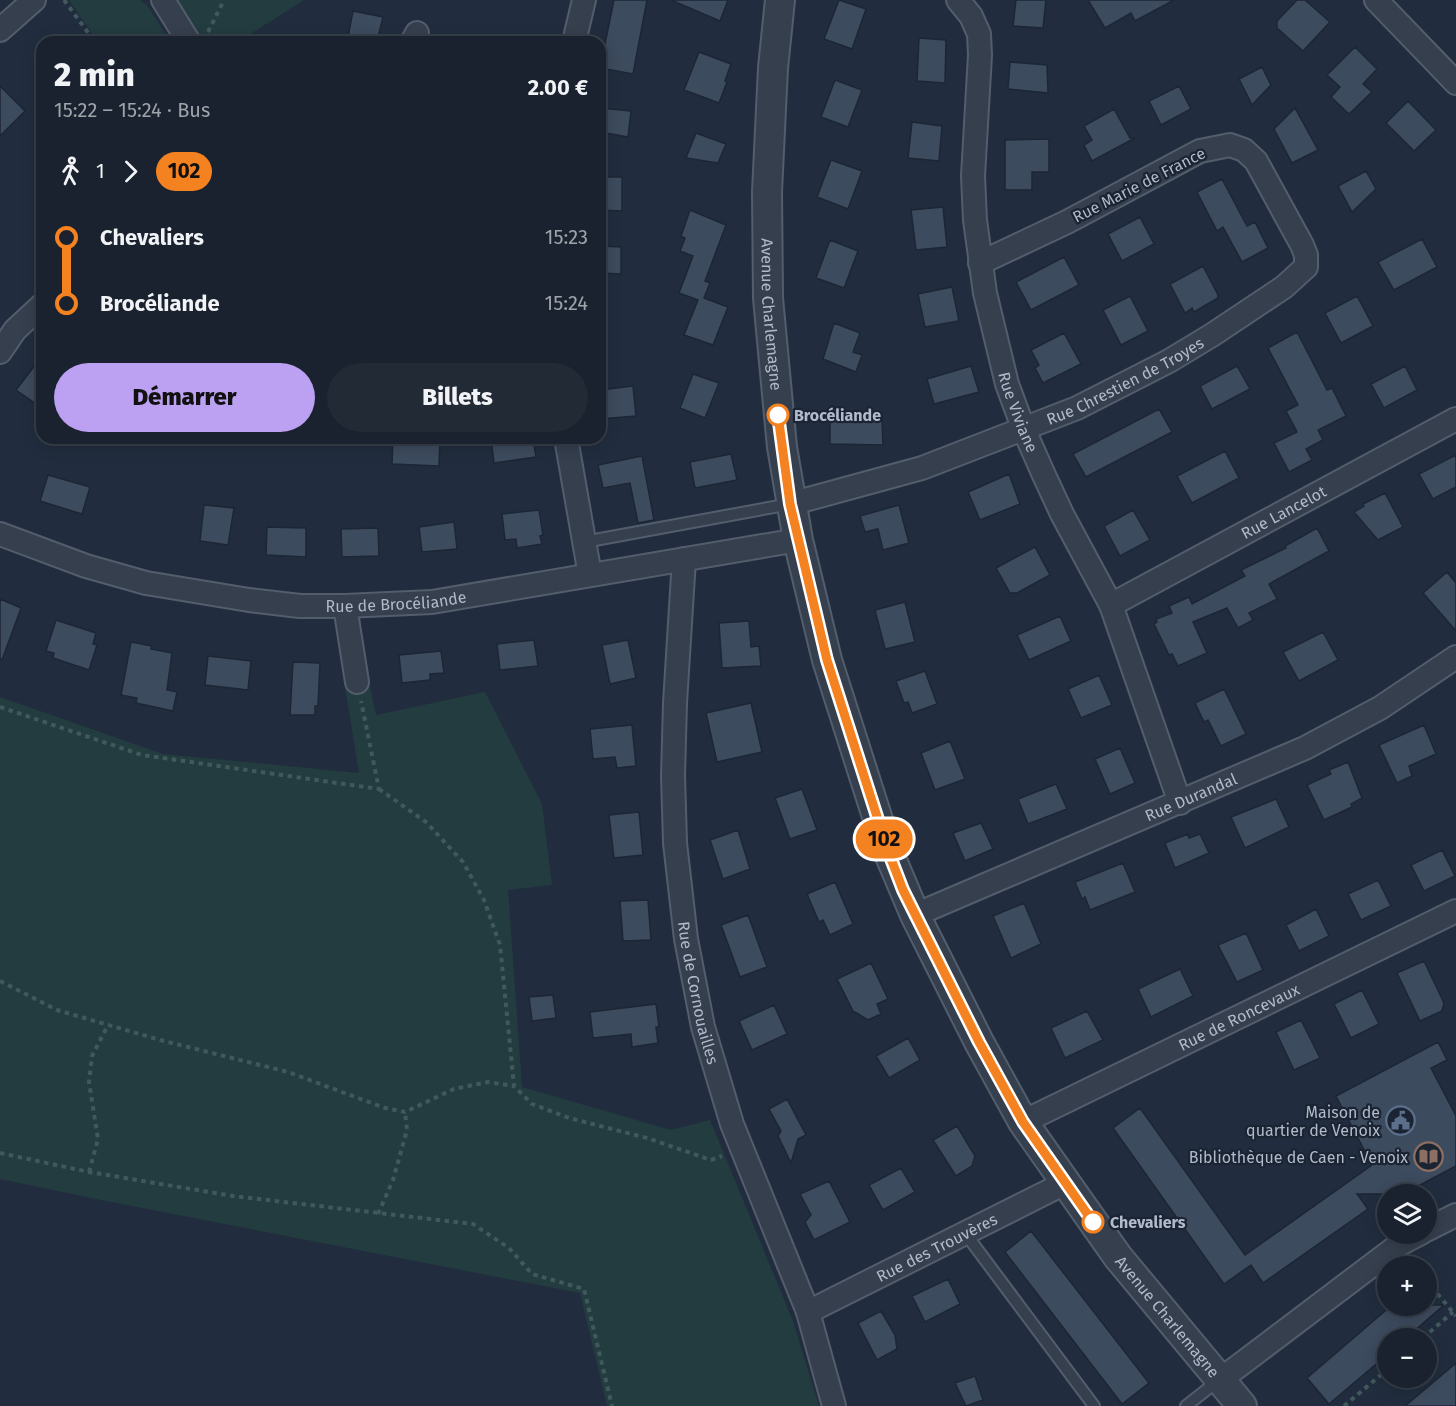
<!DOCTYPE html>
<html lang="fr">
<head>
<meta charset="utf-8">
<style>
  :root { --surface:#19222e; --page:#222a36; --text:#f1f3f6; --muted:#9fa4aa; --line:#373f4a; --accent:#bca0f2 }
  body { margin:0; font-family:"Fira Sans",sans-serif; background:var(--page); color:var(--text); height:100vh; display:flex; flex-direction:column; font-size:22px; white-space:nowrap }
  * { box-sizing:border-box; margin:0 }
  p { font-size:20px; color:var(--muted) }
  .icon { flex:none; width:33px; height:33px; fill:none; stroke:currentColor; stroke-width:2; stroke-linecap:round; stroke-linejoin:round }
  .map { position:relative; flex:1; overflow:hidden }
  .sheet { position:absolute; left:36px; top:36px; width:570px; height:408px; display:flex; flex-direction:column; background:var(--surface); border-radius:18px; box-shadow:0 3px 15px #0003,0 0 0 2px var(--line) }
  .sheet>* { flex:none }
  .badge { padding:0 12px; border-radius:20px; font-size:21px; line-height:39px }
  .controls { position:absolute; left:1377px; top:1184px; display:grid; gap:12px }
  .controls a { display:grid; place-items:center; width:60px; height:60px; border-radius:50%; background:var(--surface); box-shadow:0 3px 15px #0003,0 0 0 2px var(--line); font-size:30px }
  .map>.badge { position:absolute; translate:-50% -50%; box-shadow:0 0 0 3px #fff }
  .legs { display:flex; align-items:center; gap:9px; height:66px; padding:0 18px; font-size:20px }
  .legs p { margin-inline-start:auto }
  .summary { display:flex; align-items:center; justify-content:space-between; height:102px; padding:0 18px }
  h1 { font-size:33px; font-weight:800; line-height:45px }
  .button { display:flex; gap:12px; margin-top:auto; padding:12px 18px }
  .button a { flex:1; height:69px; border-radius:36px; background:var(--accent); color:#111; font-size:24px; font-weight:800; line-height:69px; text-align:center }
  .button a+a { background:var(--page); color:var(--text) }
  ul { padding:0 18px; list-style:none }
  li { display:flex; align-items:center; gap:21px; height:66px; font-size:22px }
  li i { display:grid; place-items:center; width:9px; height:100%; margin:0 8px; background:currentColor }
  li i::after { content:''; width:15px; height:15px; margin:-8px; border:4px solid; border-radius:50%; background:var(--surface) }
  li p { margin-inline-start:auto }
  li:first-child i { background:linear-gradient(#0000 50%,currentColor 0) }
  li:last-child i { background:linear-gradient(currentColor 50%,#0000 0) }
  .map>svg:first-child { display:block }
  .green { fill:#233c3f }
  .building { fill:#3d4b5e; stroke:#1c2635; stroke-width:1.5 }
  .lines { fill:none; stroke-linecap:round; stroke-linejoin:round }
  .service-casing { stroke:#535d6c; stroke-width:14 }
  .minor-casing { stroke:#535d6c; stroke-width:26 }
  .tertiary-casing { stroke:#535d6c; stroke-width:32 }
  .path { stroke:#41595c; stroke-width:4; stroke-dasharray:4.5 4.5; stroke-linecap:butt }
  .service { stroke:#353f4e; stroke-width:10 }
  .minor { stroke:#353f4e; stroke-width:22 }
  .tertiary { stroke:#353f4e; stroke-width:28 }
  .line-1-casing { stroke:#fff; stroke-width:14 }
  .line-1 { stroke:#f58220; stroke-width:9 }
  .stop-1-dot { fill:#fff; stroke:#f58220; stroke-width:3 }
  .labels { text-anchor:middle; dominant-baseline:central; stroke-width:4.5; stroke-linejoin:round; paint-order:stroke }
  .street-label { font-size:16px; fill:#b1baca; stroke:#1a2433 }
  .stop-label { font-size:16px; font-weight:bold; fill:#b1baca; stroke:#1a2433; text-anchor:start }
  .poi-label { font-size:16px; fill:#b1baca; stroke:#1a2433; text-anchor:end }
</style>
</head>
<body>
<div class="map">
<svg width="1456" height="1406" viewBox="0 0 1456 1406">
  <rect width="100%" height="100%" fill="#212d3e"/>
  <path class="green" d="M 69,0 L 140,0 L 147,5 L 171,42 L 98,42 Z
    M 177,0 L 304,0 L 238,42 L 199,42 Z
    M 369,682 L 376,715 L 485,692 L 542,804 L 552,885 L 508,890 L 522,1087 L 671,1130 L 710,1120 L 793,1321 L 819,1406 L 607,1406 L 580,1293 L 101,1200 L 0,1179 L 0,697 L 163,754 L 359,773 L 345,687 Z"/>
  <path class="building" d="M 614,0 L 647,0 L 633,74 L 600,68 Z
    M 671,0 L 728,0 L 720,21 Z
    M 839,0 L 866,9 L 852,49 L 824,39 Z
    M 1016,0 L 1046,0 L 1043,28 L 1013,26 Z
    M 1088,0 L 1174,0 L 1135,21 L 1131,13 L 1105,28 Z
    M 1297,0 L 1305,0 L 1330,22 L 1303,51 L 1277,28 L 1277,21 Z
    M 353,11 L 383,17 L 377,42 L 347,42 Z
    M 919,38 L 946,40 L 945,83 L 917,81 Z
    M 1355,47 L 1377,69 L 1363,84 L 1372,92 L 1349,114 L 1331,97 L 1340,87 L 1327,75 Z
    M 699,52 L 731,64 L 725,81 L 727,82 L 719,103 L 684,90 Z
    M 1010,62 L 1047,65 L 1048,93 L 1008,89 Z
    M 1262,67 L 1271,85 L 1252,105 L 1239,79 Z
    M 835,80 L 862,90 L 848,127 L 821,117 Z
    M 0,86 L 25,111 L 0,136 Z
    M 1179,86 L 1191,109 L 1161,125 L 1149,101 Z
    M 1408,101 L 1436,130 L 1414,151 L 1386,123 Z
    M 600,108 L 631,111 L 628,137 L 600,132 Z
    M 1295,108 L 1318,150 L 1292,163 L 1274,129 Z
    M 1114,109 L 1130,138 L 1135,138 L 1092,161 L 1084,145 L 1092,140 L 1084,126 Z
    M 912,122 L 942,126 L 939,161 L 908,158 Z
    M 696,133 L 726,144 L 718,163 L 686,158 Z
    M 1049,139 L 1049,172 L 1032,172 L 1032,190 L 1005,190 L 1005,140 Z
    M 831,160 L 862,171 L 848,209 L 817,197 Z
    M 1366,171 L 1376,189 L 1352,212 L 1338,186 Z
    M 600,177 L 622,177 L 622,211 L 600,210 Z
    M 1222,179 L 1247,226 L 1255,222 L 1268,248 L 1242,262 L 1223,227 L 1217,231 L 1197,192 Z
    M 943,207 L 947,247 L 916,250 L 911,210 Z
    M 690,210 L 726,225 L 705,281 L 710,283 L 704,298 L 728,307 L 713,345 L 684,335 L 698,300 L 679,293 L 693,256 L 680,251 L 685,238 L 681,236 Z
    M 1140,217 L 1154,244 L 1122,261 L 1108,234 Z
    M 1422,239 L 1437,267 L 1394,290 L 1378,262 Z
    M 830,240 L 858,251 L 844,288 L 816,278 Z
    M 600,246 L 621,247 L 621,274 L 600,273 Z
    M 1064,257 L 1079,285 L 1031,310 L 1016,282 Z
    M 1203,266 L 1218,295 L 1218,298 L 1194,312 L 1192,308 L 1185,313 L 1170,284 Z
    M 952,287 L 959,321 L 925,327 L 918,294 Z
    M 1130,296 L 1148,331 L 1121,345 L 1103,310 Z
    M 1357,296 L 1373,326 L 1341,343 L 1325,313 Z
    M 834,323 L 860,333 L 853,352 L 862,355 L 856,372 L 823,359 Z
    M 1297,332 L 1327,390 L 1332,388 L 1346,416 L 1318,430 L 1323,440 L 1306,449 L 1312,460 L 1289,472 L 1274,443 L 1297,432 L 1286,411 L 1298,405 L 1268,348 Z
    M 1064,333 L 1081,364 L 1043,383 L 1035,368 L 1039,365 L 1031,350 Z
    M 42,356 L 42,408 L 16,390 Z
    M 971,366 L 979,392 L 934,404 L 927,379 Z
    M 1237,366 L 1250,389 L 1212,409 L 1200,386 Z
    M 1405,366 L 1417,390 L 1384,408 L 1371,384 Z
    M 693,374 L 719,383 L 705,418 L 680,408 Z
    M 633,386 L 636,416 L 600,419 L 600,390 Z
    M 1159,409 L 1172,432 L 1086,477 L 1073,454 Z
    M 830,417 L 882,417 L 883,445 L 830,444 Z
    M 393,438 L 440,438 L 439,466 L 392,464 Z
    M 491,438 L 533,438 L 536,457 L 494,463 Z
    M 1225,451 L 1239,478 L 1192,503 L 1177,476 Z
    M 731,454 L 737,480 L 695,488 L 690,462 Z
    M 1456,455 L 1456,487 L 1433,499 L 1419,474 Z
    M 642,456 L 654,520 L 638,523 L 630,483 L 603,488 L 598,465 Z
    M 1009,474 L 1020,504 L 980,520 L 968,492 Z
    M 48,475 L 90,487 L 82,514 L 40,501 Z
    M 1385,493 L 1403,527 L 1378,540 L 1354,512 L 1364,506 L 1363,504 Z
    M 204,505 L 234,508 L 228,545 L 200,541 Z
    M 899,505 L 909,543 L 883,550 L 878,529 L 865,532 L 860,516 Z
    M 539,510 L 543,535 L 540,536 L 542,544 L 517,548 L 516,539 L 505,540 L 502,514 Z
    M 1133,510 L 1150,540 L 1120,556 L 1104,526 Z
    M 454,522 L 457,549 L 422,552 L 419,527 Z
    M 267,527 L 306,528 L 306,557 L 266,555 Z
    M 378,528 L 379,556 L 342,557 L 341,529 Z
    M 1317,528 L 1329,551 L 1269,584 L 1277,599 L 1249,613 L 1253,620 L 1238,628 L 1227,608 L 1193,622 L 1207,653 L 1178,666 L 1172,654 L 1169,655 L 1154,624 L 1157,622 L 1156,619 L 1172,613 L 1169,606 L 1189,597 L 1192,604 L 1245,576 L 1241,570 L 1286,548 L 1285,546 Z
    M 1035,547 L 1050,575 L 1017,593 L 1010,593 L 996,568 Z
    M 1447,572 L 1456,583 L 1456,631 L 1423,593 Z
    M 0,599 L 21,608 L 2,660 L 0,659 Z
    M 905,602 L 915,642 L 885,649 L 875,610 Z
    M 1060,616 L 1071,641 L 1029,660 L 1017,635 Z
    M 56,620 L 96,633 L 93,644 L 97,645 L 89,670 L 53,658 L 54,653 L 46,651 Z
    M 749,621 L 751,647 L 759,646 L 761,666 L 722,668 L 719,623 Z
    M 1323,632 L 1338,660 L 1299,681 L 1283,652 Z
    M 534,640 L 538,666 L 500,670 L 497,644 Z
    M 628,640 L 636,678 L 610,684 L 602,645 Z
    M 131,642 L 152,646 L 151,649 L 172,653 L 167,690 L 177,692 L 173,711 L 136,703 L 137,698 L 121,695 Z
    M 441,651 L 444,673 L 430,674 L 430,680 L 402,683 L 399,655 Z
    M 208,656 L 251,661 L 248,690 L 205,685 Z
    M 293,662 L 320,663 L 318,706 L 315,706 L 315,715 L 290,715 Z
    M 925,671 L 937,704 L 912,713 L 908,702 L 904,703 L 896,681 Z
    M 1099,675 L 1112,705 L 1081,718 L 1068,689 Z
    M 1224,689 L 1246,734 L 1221,746 L 1208,720 L 1204,722 L 1195,703 Z
    M 751,703 L 762,752 L 717,762 L 706,713 Z
    M 632,725 L 636,766 L 617,768 L 615,757 L 593,759 L 590,729 Z
    M 1424,725 L 1436,754 L 1409,766 L 1412,776 L 1397,783 L 1379,745 Z
    M 950,741 L 965,779 L 935,790 L 921,753 Z
    M 1120,748 L 1135,783 L 1110,794 L 1095,759 Z
    M 1348,762 L 1362,798 L 1351,804 L 1352,807 L 1324,820 L 1307,785 L 1331,774 L 1329,770 Z
    M 1056,784 L 1067,809 L 1028,824 L 1018,799 Z
    M 802,789 L 817,830 L 790,839 L 775,798 Z
    M 1276,799 L 1289,827 L 1245,848 L 1231,817 Z
    M 639,812 L 643,855 L 614,858 L 609,815 Z
    M 981,823 L 993,849 L 965,861 L 953,833 Z
    M 738,830 L 750,869 L 723,879 L 710,840 Z
    M 1188,834 L 1189,838 L 1200,834 L 1209,853 L 1175,868 L 1165,843 Z
    M 1442,850 L 1455,876 L 1424,891 L 1411,865 Z
    M 1123,863 L 1135,892 L 1090,910 L 1085,897 L 1082,899 L 1075,882 Z
    M 1378,880 L 1391,906 L 1361,920 L 1348,894 Z
    M 835,882 L 853,924 L 830,935 L 823,920 L 819,922 L 807,894 Z
    M 648,900 L 651,940 L 623,941 L 620,901 Z
    M 1024,903 L 1041,944 L 1011,958 L 993,916 Z
    M 1316,909 L 1329,936 L 1299,951 L 1286,925 Z
    M 748,915 L 767,967 L 740,977 L 721,925 Z
    M 1246,933 L 1263,970 L 1237,982 L 1218,945 Z
    M 1424,961 L 1444,1003 L 1442,1011 L 1420,1021 L 1397,973 Z
    M 871,963 L 888,999 L 877,1004 L 881,1014 L 868,1020 L 855,1012 L 854,1013 L 837,979 Z
    M 1180,969 L 1193,996 L 1151,1017 L 1138,989 Z
    M 1362,990 L 1379,1024 L 1351,1038 L 1334,1004 Z
    M 553,995 L 556,1018 L 532,1021 L 529,997 Z
    M 656,1004 L 659,1027 L 656,1027 L 658,1043 L 632,1047 L 631,1034 L 593,1038 L 590,1012 Z
    M 774,1005 L 787,1034 L 752,1050 L 739,1021 Z
    M 1087,1011 L 1103,1040 L 1065,1058 L 1051,1028 Z
    M 1301,1020 L 1320,1058 L 1294,1070 L 1276,1032 Z
    M 908,1038 L 920,1060 L 889,1078 L 876,1056 Z
    M 1438,1042 L 1447,1060 L 1431,1068 L 1456,1116 L 1456,1166 L 1403,1194 L 1357,1194 L 1368,1209 L 1263,1283 L 1251,1265 L 1224,1284 L 1113,1128 L 1140,1108 L 1245,1255 L 1372,1165 L 1336,1096 Z
    M 787,1099 L 806,1135 L 798,1139 L 791,1163 L 778,1136 L 781,1131 L 769,1109 Z
    M 957,1126 L 975,1156 L 972,1166 L 956,1176 L 933,1140 Z
    M 901,1168 L 915,1192 L 883,1210 L 869,1185 Z
    M 829,1181 L 850,1222 L 814,1240 L 805,1222 L 811,1215 L 800,1194 Z
    M 1031,1231 L 1149,1383 L 1122,1404 L 1005,1252 Z
    M 948,1279 L 960,1304 L 925,1322 L 912,1296 Z
    M 1392,1305 L 1444,1305 L 1406,1338 L 1388,1338 L 1388,1354 L 1329,1404 L 1307,1378 Z
    M 881,1311 L 895,1335 L 897,1349 L 877,1360 L 858,1323 Z
    M 1456,1363 L 1456,1406 L 1405,1406 Z
    M 975,1376 L 983,1400 L 966,1406 L 955,1383 Z"/>
  <g class="lines">
    <defs>
      <path id="service" d="M 584,542 L 790,504
        M 965,1233 L 1094,1406
        M 1186,1406 L 1219,1380"/>
      <g id="minor">
        <path d="M 163,0 L 189,42"/>
        <path id="s1" d="M 958,0 L 971,16 L 979,34 L 980,55 L 973,176 L 975,220 L 985,293 L 1007,384 L 1024,430 L 1043,473 L 1062,514 L 1111,605 L 1180,803"/>
        <path d="M 1376,0 L 1456,83"/>
        <path d="M 0,30 L 34,0"/>
        <path d="M 412,42 L 417,33"/>
        <path d="M 574,42 L 584,0"/>
        <path d="M 0,352 L 15,330 L 42,305"/>
        <path d="M 566,438 L 590,575"/>
        <path id="s2" d="M 790,504 L 922,468 L 1077,408 L 1169,361 L 1212,335 L 1284,287 L 1306,267 L 1306,255 L 1302,245 L 1256,161 L 1244,150 L 1230,145 L 1200,151 L 1067,222 L 980,263"/>
        <path id="s3" d="M 0,534 L 86,566 L 146,583 L 249,600 L 300,606 L 345,606 L 432,602 L 798,540"/>
        <path id="s4" d="M 684,559 L 675,703 L 673,776 L 675,843 L 686,939 L 703,1027 L 732,1124 L 808,1312 L 834,1406"/>
        <path id="s5" d="M 1111,605 L 1456,419"/>
        <path d="M 345,606 L 357,682"/>
        <path id="s6" d="M 915,915 L 1305,748 L 1380,708 L 1456,657"/>
        <path id="s7" d="M 1023,1122 L 1456,911"/>
        <path d="M 1426,1230 L 1456,1215"/>
        <path id="s8" d="M 808,1312 L 1065,1183"/>
        <path d="M 1220,1380 L 1400,1244 L 1421,1233"/>
      </g>
      <g id="tertiary">
        <path id="s9" d="M 780,0 L 773,68 L 767,192 L 768,298 L 782,447 L 798,540 L 827,660 L 888,851 L 915,915 L 979,1042 L 1023,1122 L 1118,1257 L 1242,1406"/>
      </g>
    </defs>
    <use href="#service" class="service-casing"/>
    <use href="#minor" class="minor-casing"/>
    <use href="#tertiary" class="tertiary-casing"/>
    <path class="path" d="M 64,0 L 95,42
      M 208,32 L 224,0
      M 0,707 L 142,755 L 379,789 L 361,701
      M 379,789 L 426,822 L 463,862 L 484,900 L 500,945 L 514,1086 L 532,1104 L 569,1118 L 647,1138 L 711,1160 L 722,1156
      M 0,981 L 57,1010 L 160,1040 L 288,1072 L 385,1108 L 405,1112 L 454,1089 L 488,1082 L 514,1086
      M 0,1153 L 89,1172 L 233,1196 L 473,1224 L 509,1248 L 532,1274 L 584,1289 L 612,1406
      M 89,1172 L 98,1139 L 89,1082 L 92,1056 L 108,1025
      M 378,1214 L 393,1180 L 407,1130 L 405,1112
      M 1426,1280 L 1456,1316
      M 1423,1338 L 1453,1312
      M 1344,1406 L 1388,1369"/>
    <use href="#service" class="service"/>
    <use href="#minor" class="minor"/>
    <use href="#tertiary" class="tertiary"/>
  </g>
  <g class="lines">
    <defs>
      <path id="line-1" d="M 778,415 L 790,504 L 827,660 L 888,851 L 903,890 L 979,1042 L 1023,1122 L 1093,1222"/>
    </defs>
    <use href="#line-1" class="line-1-casing"/>
    <use href="#line-1" class="line-1"/>
  </g>
  <defs>
    <symbol id="civic-ring" viewBox="-11 -11 22 22"><circle r="9.5" fill="#1a2433" stroke="#5c6f8a" stroke-width="1.5"/><path d="M-.6-6.5H3V-4.5H.6V-3L4-1V1h2V6H-6V1h2V-1L-.6-3ZM-1.2 2.5V6h2.4V2.5Z" fill="#5c6f8a"/></symbol>
    <symbol id="library-ring" viewBox="-11 -11 22 22"><circle r="9.5" fill="#1a2433" stroke="#8d6e63" stroke-width="1.5"/><path d="M-6-4Q-3-5.5-.7-3.5V5Q-3 3-6 4ZM6-4Q3-5.5 .7-3.5V5Q3 3 6 4Z" fill="#8d6e63"/></symbol>
  </defs>
  <g fill-rule="evenodd">
    <use href="#civic-ring" x="1384" y="1104" width="33" height="33"/>
    <use href="#library-ring" x="1412" y="1140" width="33" height="33"/>
  </g>
  <g class="stop-1-dot">
    <circle cx="778" cy="415" r="10"/>
    <circle cx="1093" cy="1222" r="10"/>
  </g>
  <g class="labels">
    <g class="street-label">
      <text transform="translate(1139 185) rotate(-27)">Rue Marie de France</text>
      <text stroke="none"><textPath href="#s9" startOffset="315">Avenue Charlemagne</textPath></text>
      <text stroke="none"><textPath href="#s2" startOffset="358">Rue Chrestien de Troyes</textPath></text>
      <text stroke="none"><textPath href="#s1" startOffset="424">Rue Viviane</textPath></text>
      <text stroke="none"><textPath href="#s5" startOffset="196">Rue Lancelot</textPath></text>
      <text stroke="none"><textPath href="#s3" startOffset="406">Rue de Brocéliande</textPath></text>
      <text stroke="none"><textPath href="#s6" startOffset="300">Rue Durandal</textPath></text>
      <text stroke="none"><textPath href="#s4" startOffset="436">Rue de Cornouailles</textPath></text>
      <text stroke="none"><textPath href="#s7" startOffset="240">Rue de Roncevaux</textPath></text>
      <text stroke="none"><textPath href="#s8" startOffset="144">Rue des Trouvères</textPath></text>
      <text stroke="none"><textPath href="#s9" startOffset="1412">Avenue Charlemagne</textPath></text>
    </g>
    <g class="stop-label">
      <text x="794" y="415">Brocéliande</text>
      <text x="1110" y="1222">Chevaliers</text>
    </g>
    <g class="poi-label">
      <text x="1380" y="1112">Maison de<tspan x="1380" dy="18">quartier de Venoix</tspan></text>
      <text x="1408" y="1157">Bibliothèque de Caen - Venoix</text>
    </g>
  </g>
</svg>
<div class="controls">
<a><svg class="icon" aria-label="layers" viewBox="0 0 24 24"><path d="M12 4l9 5-9 5-9-5zM3 14l9 5 9-5"/></svg></a>
<a>+</a>
<a>−</a>
</div>
<b class="badge" style="left:884px;top:839px;background:#f58220;color:#111">102</b>
<section class="sheet">
<div class="summary"><div><h1>2 min</h1><p>15:22 – 15:24 · Bus</p></div><b>2.00 €</b></div>
<div class="legs"><svg class="icon" aria-label="walk" viewBox="0 0 24 24"><circle cx="13" cy="4" r="2"/><path d="M13 8l-2 6 4 7M11 14l-3 7M7 12l3-4h3l4 4"/></svg>1<svg class="icon" aria-label="forward" viewBox="0 0 24 24"><path d="M9 5l7 7-7 7"/></svg><b class="badge" style="background:#f58220;color:#111">102</b></div>
<ul>
<li><i style="color:#f58220"></i><b>Chevaliers</b><p>15:23</p></li>
<li><i style="color:#f58220"></i><b>Brocéliande</b><p>15:24</p></li>
</ul>
<div class="button"><a>Démarrer</a><a>Billets</a></div>
</section>
</div>
</body>
</html>
